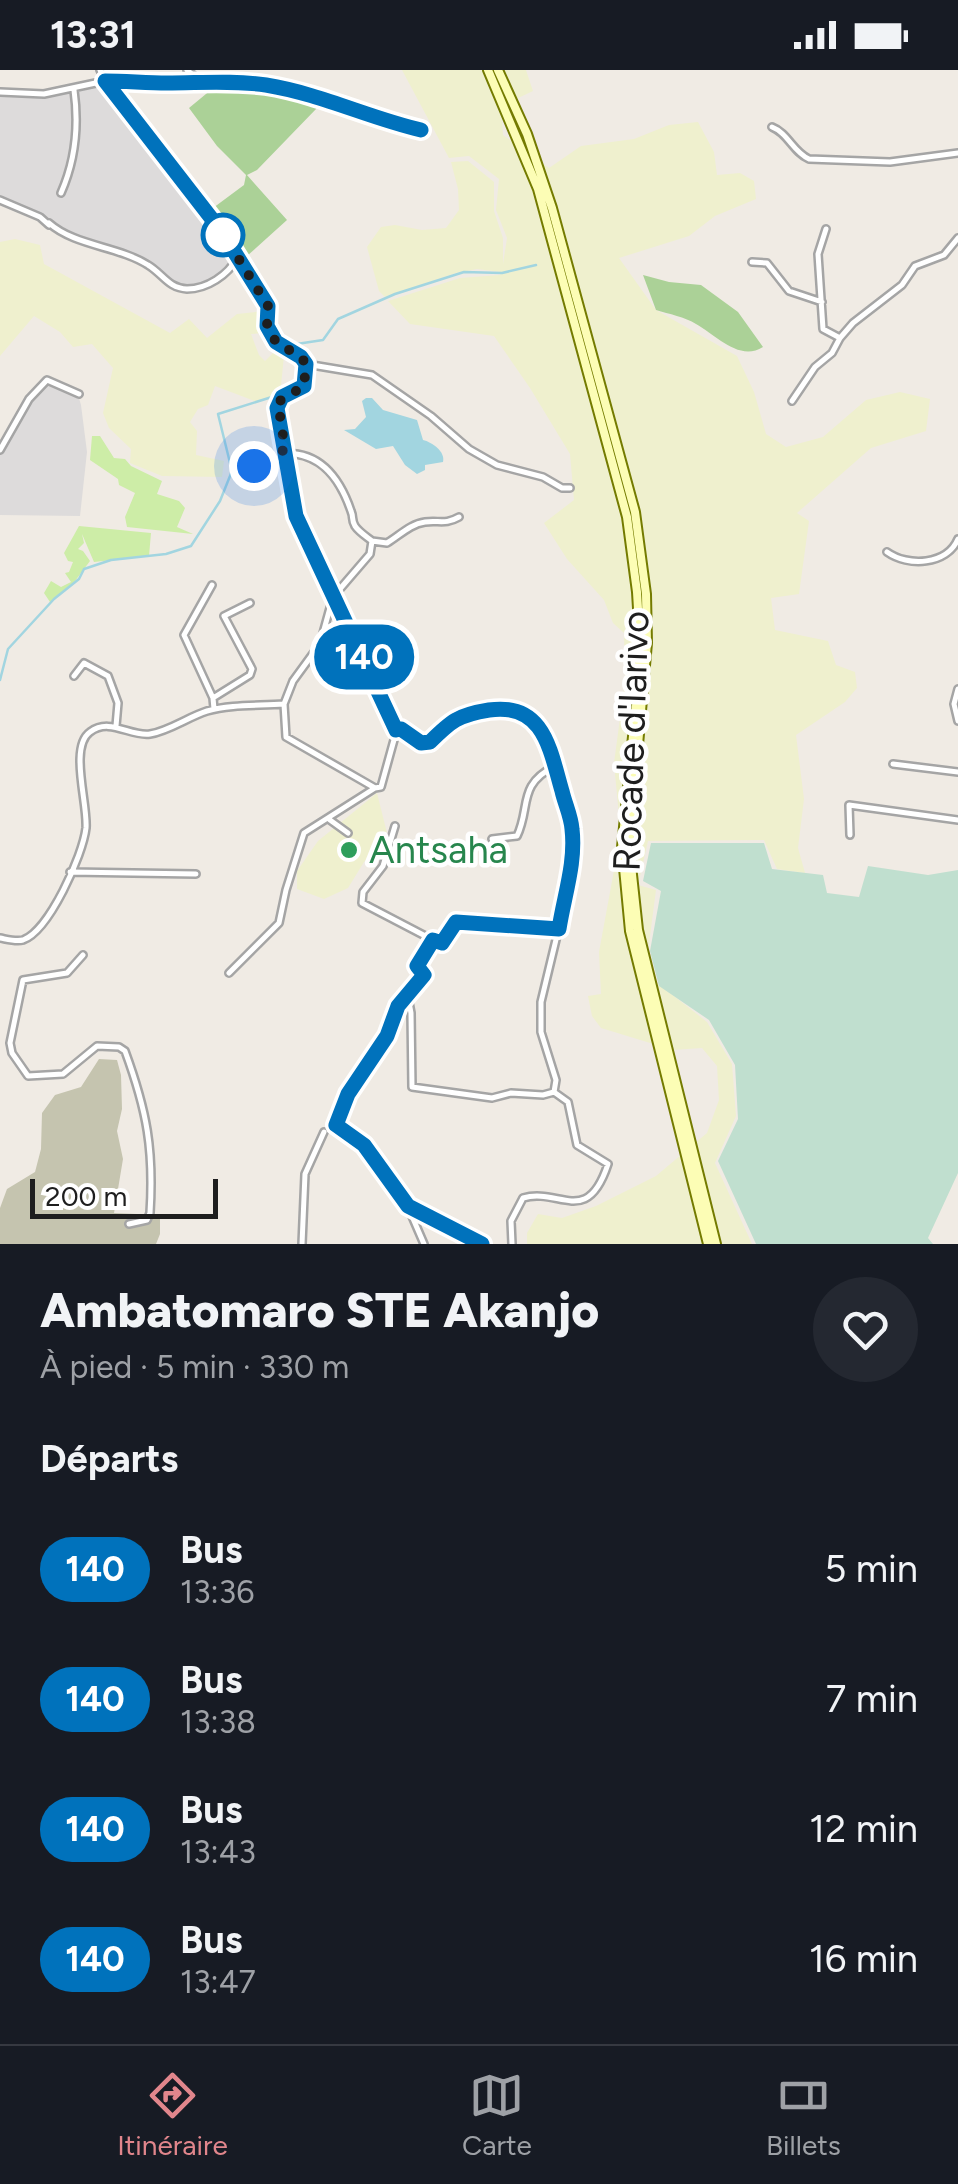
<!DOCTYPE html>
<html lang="fr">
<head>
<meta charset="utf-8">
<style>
  :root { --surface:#171b24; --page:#242831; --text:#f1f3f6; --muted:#9ea1a6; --line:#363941; --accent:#e1868c }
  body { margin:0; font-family:Figtree,sans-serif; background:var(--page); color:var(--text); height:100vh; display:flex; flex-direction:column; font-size:38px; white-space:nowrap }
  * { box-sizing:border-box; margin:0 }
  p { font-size:32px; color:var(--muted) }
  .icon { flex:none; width:55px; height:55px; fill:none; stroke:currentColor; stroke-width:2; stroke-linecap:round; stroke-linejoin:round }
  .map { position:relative; height:1174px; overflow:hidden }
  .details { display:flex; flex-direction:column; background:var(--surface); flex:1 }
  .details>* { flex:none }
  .badge { padding:0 20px; border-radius:32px; font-size:35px; line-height:65px }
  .scale { position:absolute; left:30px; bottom:25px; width:188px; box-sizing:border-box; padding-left:10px; border:5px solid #1e1e1e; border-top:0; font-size:28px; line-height:35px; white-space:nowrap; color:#1e1e1e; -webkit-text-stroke:8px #fff; paint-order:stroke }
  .you { position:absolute; width:50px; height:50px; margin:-25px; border:8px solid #fff; border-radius:50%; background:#1a73e8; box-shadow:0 0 0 15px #1a73e833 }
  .map>.badge { position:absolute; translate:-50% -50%; box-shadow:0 0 0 5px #fff }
  h2 { padding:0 40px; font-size:38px; line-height:90px }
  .round { display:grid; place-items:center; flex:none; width:105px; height:105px; border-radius:52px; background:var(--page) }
  .summary { display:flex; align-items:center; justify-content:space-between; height:170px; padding:0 40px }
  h1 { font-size:48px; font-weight:800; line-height:75px }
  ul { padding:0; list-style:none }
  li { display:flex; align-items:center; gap:30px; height:130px; padding:0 40px }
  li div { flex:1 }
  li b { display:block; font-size:38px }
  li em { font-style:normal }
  li .badge { min-width:110px; font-weight:700; text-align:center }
  .status { display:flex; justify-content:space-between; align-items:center; height:70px; padding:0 50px; background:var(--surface); direction:ltr }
  .status svg { height:28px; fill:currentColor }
  .menu { display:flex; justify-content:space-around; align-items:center; height:140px; border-top:2px solid var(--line); background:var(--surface); font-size:28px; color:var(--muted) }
  .menu a { display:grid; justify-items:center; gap:5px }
  .menu .selected { color:var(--accent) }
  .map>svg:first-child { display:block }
  .residential { fill:#dddbdb }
  .construction { fill:#c5c4af }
  .farmland { fill:#eff0ce }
  .grass { fill:#cdeda7 }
  .forest { fill:#abd197 }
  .wetland { fill:#c0dfcf }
  .water { fill:#a2d5e0 }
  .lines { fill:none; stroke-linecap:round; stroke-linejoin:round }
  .stream { stroke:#a2d5e0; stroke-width:2.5 }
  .street-casing { stroke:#a5a5a5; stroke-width:10 }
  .secondary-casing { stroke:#747b00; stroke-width:12 }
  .street { stroke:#fff; stroke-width:5 }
  .secondary { stroke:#fcfdb5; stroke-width:8 }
  .line-casing { stroke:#fff; stroke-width:22 }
  .line { stroke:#0072bc; stroke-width:15 }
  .walk { stroke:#1e1e1e; stroke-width:10; stroke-dasharray:0 18 }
  .stop-dot { fill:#fff; stroke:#0072bc; stroke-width:5 }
  .leisure-dot { fill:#2e9e5b; stroke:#fff; stroke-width:4 }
  .labels { text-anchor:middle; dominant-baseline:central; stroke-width:9; stroke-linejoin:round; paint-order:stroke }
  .street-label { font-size:38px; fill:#1e1e1e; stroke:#fff }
  .leisure-label { font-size:38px; fill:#27864d; stroke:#fff; text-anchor:start }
</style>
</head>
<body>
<div class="status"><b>13:31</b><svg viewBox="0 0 49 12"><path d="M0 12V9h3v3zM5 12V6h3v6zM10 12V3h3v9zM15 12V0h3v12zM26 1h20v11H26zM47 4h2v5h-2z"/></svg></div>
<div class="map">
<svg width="958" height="1174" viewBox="0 0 958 1174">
  <rect width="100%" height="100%" fill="#f0ebe4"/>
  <path class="residential" d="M 104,17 L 208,150 L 233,188 L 223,202 L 208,212 L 184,217 L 172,214 L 153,196 L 81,168 L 0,127 L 0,25 Z
    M 47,312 L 78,325 L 81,335 L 87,382 L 80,446 L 0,445 L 0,381 L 29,329 Z"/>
  <path class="construction" d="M 99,989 L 117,990 L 121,1005 L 122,1039 L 117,1061 L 123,1089 L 114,1143 L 160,1145 L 160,1164 L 156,1174 L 0,1174 L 0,1138 L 7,1119 L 35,1102 L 41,1079 L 42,1043 L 55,1025 L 81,1017 Z"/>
  <path class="farmland" d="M 402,0 L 526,0 L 533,21 L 501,36 L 503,65 L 549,98 L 581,76 L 634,69 L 669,55 L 698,52 L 714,82 L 717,105 L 740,103 L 754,111 L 756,129 L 715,146 L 689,166 L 619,188 L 656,240 L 737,286 L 754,322 L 766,364 L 786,377 L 823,367 L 866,330 L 900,322 L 930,329 L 926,361 L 871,378 L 797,443 L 809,451 L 799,524 L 771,528 L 775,560 L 828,571 L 836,595 L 855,602 L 857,618 L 845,632 L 796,665 L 804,729 L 798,778 L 805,803 L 777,799 L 764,770 L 648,771 L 638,815 L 656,820 L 648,881 L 656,912 L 707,952 L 732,994 L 736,1046 L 715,1093 L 752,1174 L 527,1174 L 527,1163 L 538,1144 L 562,1148 L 596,1136 L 656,1106 L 707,1063 L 719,1030 L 717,996 L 702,978 L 673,980 L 601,958 L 592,946 L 588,926 L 601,924 L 599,882 L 617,784 L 619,746 L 614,693 L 625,611 L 624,563 L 613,553 L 604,530 L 567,489 L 544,453 L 574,430 L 570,384 L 530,318 L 494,266 L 410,254 L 388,231 L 460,208 L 500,205 L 501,202 L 477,199 L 456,203 L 385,227 L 379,221 L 367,177 L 381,157 L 395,155 L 422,160 L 446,158 L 459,140 L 458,119 L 451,92 L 468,91 L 494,112 L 494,141 L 503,168 L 503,194 L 507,168 L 496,140 L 499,109 L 469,86 L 449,88 Z
    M 15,169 L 40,175 L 44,194 L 170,263 L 189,249 L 207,268 L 237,244 L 264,241 L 265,263 L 251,264 L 259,285 L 265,291 L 275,281 L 284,286 L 280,325 L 257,332 L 215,316 L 208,335 L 198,339 L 190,352 L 197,361 L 196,385 L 224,391 L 222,407 L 162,406 L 130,393 L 131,379 L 109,358 L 103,343 L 113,298 L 92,274 L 73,277 L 60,262 L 34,246 L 0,286 L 0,172 Z
    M 377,723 L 388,767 L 364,792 L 348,818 L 324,829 L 297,819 L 297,801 L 318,771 Z"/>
  <path class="grass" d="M 92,366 L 100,366 L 114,388 L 125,389 L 131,396 L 162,411 L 157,424 L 179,431 L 185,438 L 177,457 L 193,464 L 127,457 L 125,447 L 135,423 L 119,415 L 118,409 L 90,390 Z
    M 79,456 L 151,463 L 149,486 L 94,492 L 82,464 L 84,473 L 78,479 L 83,481 L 90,491 L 75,511 L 50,532 L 44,523 L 51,511 L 61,517 L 71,512 L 65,503 L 69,502 L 73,492 L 68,491 L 64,483 Z"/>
  <path class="forest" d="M 212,19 L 270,23 L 317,38 L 257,100 L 247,105 L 287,150 L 247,186 L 213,138 L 244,115 L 246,105 L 217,76 L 189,38 Z
    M 643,205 L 669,212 L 701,215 L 738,242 L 763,277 C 739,292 716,265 696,254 C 685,247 669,244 656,240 Z"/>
  <path class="wetland" d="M 651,773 L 764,773 L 772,799 L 823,805 L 827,823 L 859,827 L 868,796 L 928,805 L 958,800 L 958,1103 L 928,1168 L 933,1174 L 756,1174 L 718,1091 L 738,1049 L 735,995 L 709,950 L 659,916 L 650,881 L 661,821 L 643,811 Z"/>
  <path class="water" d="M 366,328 L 372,328 L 383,340 L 417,350 L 423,370 C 432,372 446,382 443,392 L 425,395 L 425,400 L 417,404 L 405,395 L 393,376 L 376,379 L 344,360 L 355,359 L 366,347 L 362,331 Z"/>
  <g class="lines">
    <path class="stream" d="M 300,316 L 301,293 L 288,283 L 290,275 L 323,270 L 338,249 L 395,224 L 464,202 L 502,203 L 536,195
      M 0,610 L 8,579 L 54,529 L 79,509 L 84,499 L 111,490 L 166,484 L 191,476 L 220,431 L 232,401 L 218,344 L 294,320"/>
    <defs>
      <path id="street" d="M 100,0 L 105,11 L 222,162 L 268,236 L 267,257 L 276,272 L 301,287 L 306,294
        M 187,0 L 199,10
        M 0,22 L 44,24 L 105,11 L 169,14 L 199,10 L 263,15 L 324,27 L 421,60
        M 772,57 C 788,63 793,82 809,89 L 890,92 L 958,83
        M 61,123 C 76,89 79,56 74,20
        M 0,130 L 40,147 L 49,155
        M 49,153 C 75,176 118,176 148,195 C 163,204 168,218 187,219 C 207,219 228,205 237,188
        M 826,159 L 818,184 L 823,259 L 840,268 L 853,253 L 902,215 L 915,196 L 944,185 L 958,168
        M 752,192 L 767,193 L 789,221 L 822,232
        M 792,331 L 815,297 L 832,283 L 840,268
        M 0,380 L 29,329 L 47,310 L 79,324
        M 245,413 L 263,387 C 309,374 336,397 351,441 C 354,448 351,449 355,456 C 359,462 367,467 372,471 L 370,484 L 333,527 L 320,574 L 293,611 L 284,634 L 286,667 L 375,718 L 381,717 L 397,659 L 401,659 L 421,673 L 430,672 L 453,649 L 485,641 L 510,639 L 521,641 L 534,651 L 553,686 L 572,759 L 573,780 L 567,824 L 541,932 L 541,962 L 556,1010 L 554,1022 L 568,1032 L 577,1075 L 608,1094 C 587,1158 559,1117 523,1128 L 511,1151 L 512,1174
        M 372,471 L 387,473 C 399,466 410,454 425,452 C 439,450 445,455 459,447
        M 887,482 C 908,497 947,495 958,469
        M 212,515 L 184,565 L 213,628
        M 74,606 L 84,593 L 108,606 L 118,633 L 116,656
        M 958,619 L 954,634 L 958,651
        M 214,639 L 213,628 L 250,605 L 252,599 L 224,546 L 250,533
        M 396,658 L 296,445 L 278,332 L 304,316 L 306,294 L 372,305 L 431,346 L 469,379 L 497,395 L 543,407 L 562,418 L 570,418
        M 893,694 L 958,702
        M 330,750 L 348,763
        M 395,756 L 383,796 L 363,822 L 362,833 L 433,870
        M 850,765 L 849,735 L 958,750
        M 492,769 L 517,766 C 531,737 517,715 555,696
        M 70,802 L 196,804
        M 0,868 C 6,869 16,872 23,870 C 49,861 83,785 86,758 C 88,734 69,677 90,662 C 110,647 130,667 150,664 C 169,661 188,647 207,641 C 231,634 259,636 284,634
        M 83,885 L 67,903 L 23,910 L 10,973 L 12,983 L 28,1006 L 63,1004 L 97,976 L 119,977 L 125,981 C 147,1041 154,1080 150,1143 L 147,1150 L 129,1154
        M 229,903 L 279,853 L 286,820 L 304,763 L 375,718
        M 408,927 L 411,943 L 412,1017 L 492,1028 L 511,1023 L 543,1025 L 554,1022
        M 407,1136 L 482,1174
        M 302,1174 L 305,1104 L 324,1062
        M 424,1174 L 405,1130 L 391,1116 L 364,1075 L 336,1055 L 348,1023 L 387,967 L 398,936 L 423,905 L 417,896 L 433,870 L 442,873 L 456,852 L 558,860"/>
      <path id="secondary" d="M 488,0 L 538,119 L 627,447 L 637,522 L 640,572 L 638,616 L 622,777 L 630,861 L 708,1174
        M 498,0 L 527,64 L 552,138 L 635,442 L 646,524 L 647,573 L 629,777 L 638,860 L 716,1174"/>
    </defs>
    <use href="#street" class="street-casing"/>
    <use href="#secondary" class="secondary-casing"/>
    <use href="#street" class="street"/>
    <use href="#secondary" class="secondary"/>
  </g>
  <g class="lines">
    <defs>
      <path id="line" d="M 421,60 C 369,48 321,24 266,15 C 233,10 200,13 167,13 C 146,13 126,11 105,11 L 222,162 L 268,236 L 267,256 L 276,272 L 301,287 L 306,294 L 304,316 L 282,327 L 277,338 L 296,446 L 396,660 L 401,659 L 421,673 L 430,672 C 451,651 458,645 489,640 C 544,632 550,680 562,721 C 565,734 571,746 572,759 C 576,793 564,826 559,859 L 456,852 L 442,873 L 433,870 L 417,896 L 424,905 L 398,936 L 387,966 L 348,1024 L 336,1055 L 364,1075 L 408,1136 L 482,1174"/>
    </defs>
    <use href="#line" class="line-casing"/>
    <use href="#line" class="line"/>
    <path class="walk" d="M 223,165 L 222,162 L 268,236 L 267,256 L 276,272 L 301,287 L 306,294 L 304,316 L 278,332 L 285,380 L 263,386 L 254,396"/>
  </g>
  <circle class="stop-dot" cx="223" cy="165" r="20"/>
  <circle class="leisure-dot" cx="349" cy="780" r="10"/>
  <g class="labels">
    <g class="street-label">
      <text transform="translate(631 671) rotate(-88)">Rocade d'Iarivo</text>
    </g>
    <g class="leisure-label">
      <text x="369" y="780">Antsaha</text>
    </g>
  </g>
</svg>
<div class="scale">200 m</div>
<div class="you" style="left:254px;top:396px"></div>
<b class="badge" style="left:364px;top:587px;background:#0072bc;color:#fff">140</b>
</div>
<section class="details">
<div class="summary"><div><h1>Ambatomaro STE Akanjo</h1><p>À pied · 5 min · 330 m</p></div><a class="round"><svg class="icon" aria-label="heart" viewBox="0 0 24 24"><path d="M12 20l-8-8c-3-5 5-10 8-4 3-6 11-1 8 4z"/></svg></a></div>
<h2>Départs</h2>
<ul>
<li><span class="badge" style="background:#0072bc;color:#fff">140</span><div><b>Bus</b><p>13:36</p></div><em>5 min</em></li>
<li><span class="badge" style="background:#0072bc;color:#fff">140</span><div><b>Bus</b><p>13:38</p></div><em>7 min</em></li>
<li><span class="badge" style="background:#0072bc;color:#fff">140</span><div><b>Bus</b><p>13:43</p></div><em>12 min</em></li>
<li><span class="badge" style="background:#0072bc;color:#fff">140</span><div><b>Bus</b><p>13:47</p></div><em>16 min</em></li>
</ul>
</section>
<nav class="menu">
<a class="selected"><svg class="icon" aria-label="directions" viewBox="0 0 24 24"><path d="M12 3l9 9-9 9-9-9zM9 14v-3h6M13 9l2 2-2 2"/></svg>Itinéraire</a>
<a><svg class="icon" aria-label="map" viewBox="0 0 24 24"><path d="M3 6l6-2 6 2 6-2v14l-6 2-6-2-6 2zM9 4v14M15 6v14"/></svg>Carte</a>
<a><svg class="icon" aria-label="tickets" viewBox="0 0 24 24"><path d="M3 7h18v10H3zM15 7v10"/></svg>Billets</a>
</nav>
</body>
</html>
